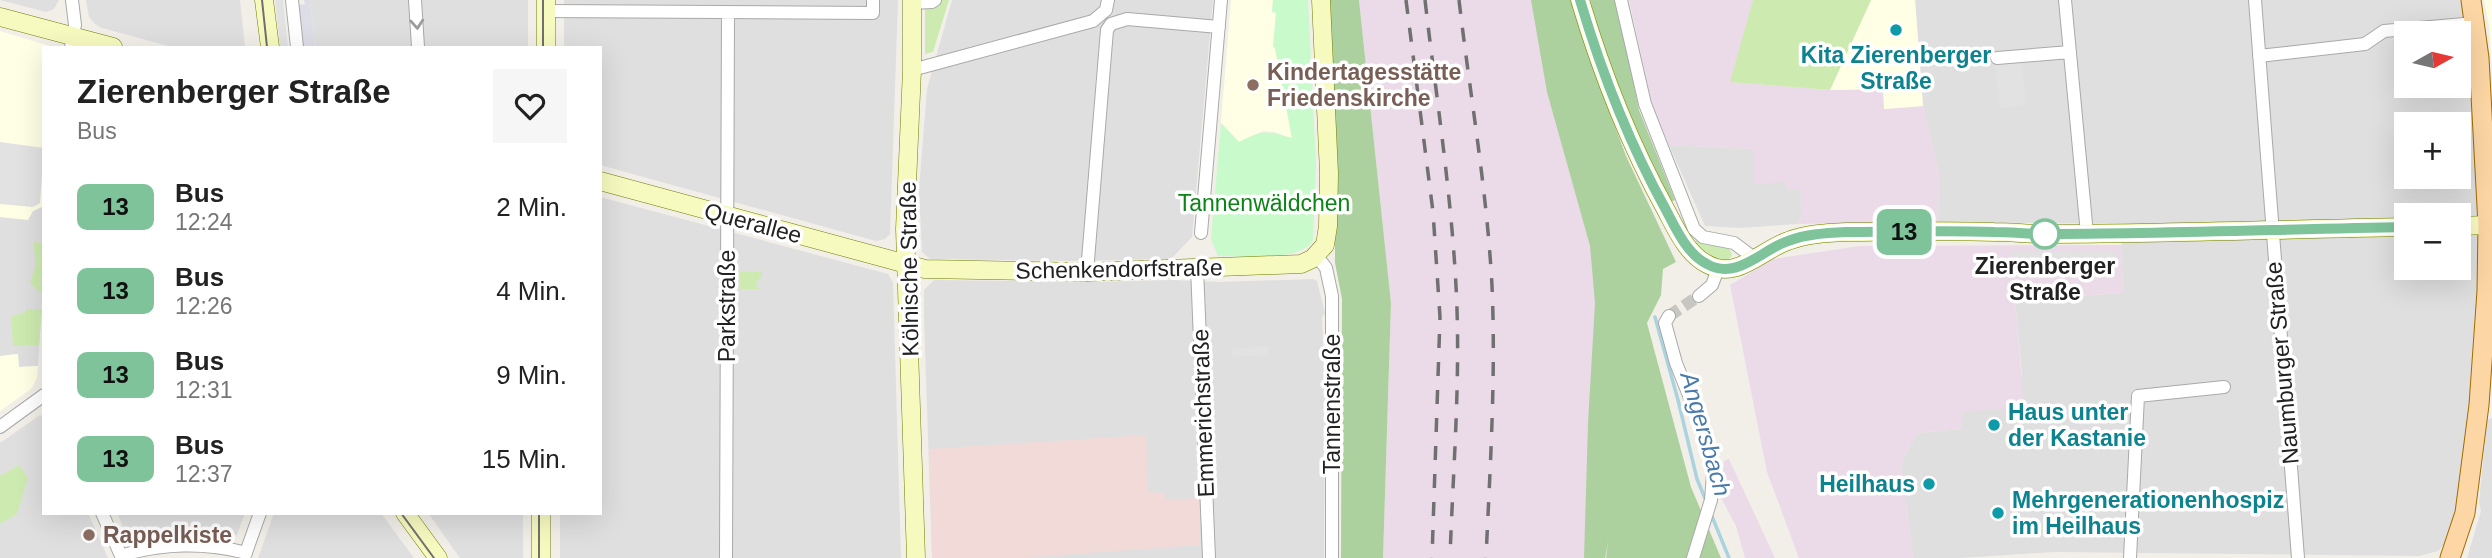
<!DOCTYPE html>
<html lang="de">
<head>
<meta charset="utf-8">
<style>
  :root { --surface:#fff; --page:#f6f6f6; --text:#222; --muted:#767676 }
  body { margin:0; font-family:Helvetica,sans-serif; background:var(--page); color:var(--text); height:100vh; display:flex; flex-direction:column; font-size:26px; white-space:nowrap }
  * { box-sizing:border-box; margin:0 }
  p { font-size:23px; color:var(--muted) }
  .icon { flex:none; width:38px; height:38px; fill:none; stroke:currentColor; stroke-width:2; stroke-linecap:round; stroke-linejoin:round }
  .map { position:relative; flex:1; overflow:hidden }
  .drawer { position:absolute; left:42px; top:46px; width:560px; height:469px; display:flex; flex-direction:column; background:var(--surface); border-radius:0px; box-shadow:0 7px 28px #0002 }
  .drawer>* { flex:none }
  .badge { padding:0 14px; border-radius:10px; font-size:24px; line-height:46px }
  .needle { width:46px; rotate:82deg }
  .tools { position:absolute; left:2394px; top:21px; display:grid; gap:14px }
  .tools a { display:grid; place-items:center; width:77px; height:77px; border-radius:0px; background:var(--surface); box-shadow:0 7px 28px #0002; font-size:35px }
  .map>.badge { position:absolute; translate:-50% -50%; box-shadow:0 0 0 4px #fff }
  .round { display:grid; place-items:center; flex:none; width:74px; height:74px; border-radius:0px; background:var(--page) }
  .overview { display:flex; align-items:center; justify-content:space-between; height:119px; padding:0 35px }
  h1 { font-size:33px; font-weight:800; line-height:52px }
  ul { padding:0; list-style:none }
  li { display:flex; align-items:center; gap:21px; height:84px; padding:0 35px }
  li div { flex:1 }
  li b { display:block; font-size:26px }
  li em { font-style:normal }
  li .badge { min-width:77px; font-weight:700; text-align:center }
  .map>svg:first-child { display:block }
  .residential { fill:#e0dfdf; fill-rule:evenodd }
  .commercial { fill:#f2dad9 }
  .industrial { fill:#ebdbe8 }
  .education { fill:#ffffe5 }
  .grass { fill:#cdebb0 }
  .forest { fill:#add19e }
  .park { fill:#c8facc }
  .parking { fill:#e2e2e2 }
  .plaza { fill:#dddde8 }
  .lines { fill:none; stroke-linecap:round; stroke-linejoin:round }
  .stream { stroke:#aad3df; stroke-width:3.5 }
  .street-tunnel { stroke:#c8c6c1; stroke-width:12; stroke-dasharray:12 6; stroke-linecap:butt }
  .street-casing { stroke:#a9a9a9; stroke-width:14 }
  .secondary-casing { stroke:#707d05; stroke-width:19 }
  .primary-casing { stroke:#a06b00; stroke-width:21 }
  .street { stroke:#fff; stroke-width:12 }
  .secondary { stroke:#f7fabf; stroke-width:18 }
  .primary { stroke:#fcd6a4; stroke-width:19 }
  .tram { stroke:#707070; stroke-width:2 }
  .rail { stroke:#707070; stroke-width:3.5; stroke-dasharray:14 14; stroke-linecap:butt }
  .oneway { stroke:#9c9c9c }
  .line-casing { stroke:#fff; stroke-width:16 }
  .line { stroke:#7ec39a; stroke-width:10 }
  .culture-dot { fill:#0f9aa8; stroke:#fff; stroke-width:2.5 }
  .education-dot { fill:#8d6e63; stroke:#fff; stroke-width:2.5 }
  .stop-dot { fill:#fff; stroke:#7ec39a; stroke-width:3.5 }
  .labels { text-anchor:middle; dominant-baseline:central; stroke-width:7; stroke-linejoin:round; paint-order:stroke }
  .culture-label { font-size:23px; font-weight:bold; fill:#0d838f; stroke:#fff; text-anchor:start }
  .education-label { font-size:23px; font-weight:bold; fill:#785e54; stroke:#fff; text-anchor:start }
  .park-label { font-size:23px; fill:#0c8416; stroke:#fff }
  .street-label { font-size:23px; fill:#222; stroke:#fff }
  .stop-label { font-size:23px; font-weight:bold; fill:#222; stroke:#fff }
  .water-label { font-size:24px; font-style:italic; fill:#4a7aab; stroke:#fff }
</style>
</head>
<body>
<div class="map">
<svg width="2492" height="558" viewBox="0 0 2492 558">
  <rect width="100%" height="100%" fill="#f2efe9"/>
  <path class="residential" d="M 0,0 L 59,0 L 54,9 L 46,12 Z
    M 86,0 L 240,0 L 245,47 L 172,47 L 102,28 L 95,24 L 89,17 Z
    M 310,0 L 528,0 L 528,47 L 315,47 Z
    M 564,0 L 898,0 L 890,234 L 885,239 L 876,241 L 600,165 L 600,47 L 564,47 Z
    M 952,0 L 1213,0 L 1192,237 L 1171,259 L 1069,261 L 930,259 L 922,252 L 919,189 L 927,89 Z
    M 1915,0 L 2460,0 L 2465,19 L 2473,112 L 2478,202 L 2478,304 L 2473,390 L 2459,505 L 2449,539 L 2438,551 L 2419,556 L 2054,552 L 1960,558 L 1913,558 L 1901,464 L 1917,433 L 1961,429 L 1963,412 L 2022,376 L 2015,300 L 2123,293 L 2121,245 L 2131,224 L 1938,222 L 1939,174 L 1923,106 ZM 2406,33 L 2459,33 L 2459,86 L 2406,86 ZM 2406,124 L 2459,124 L 2459,177 L 2406,177 ZM 2406,215 L 2459,215 L 2459,268 L 2406,268 Z
    M 1669,145 L 1754,149 L 1786,182 L 1801,189 L 1802,216 L 1797,224 L 1739,228 L 1705,226 Z
    M 600,197 L 888,274 L 893,282 L 901,558 L 560,558 L 560,513 L 600,513 Z
    M 44,206 L 44,270 L 38,366 L 19,367 L 17,354 L 0,356 L 0,217 L 27,219 L 33,211 Z
    M 934,280 L 1094,282 L 1170,280 L 1221,282 L 1313,279 L 1317,281 L 1325,313 L 1322,318 L 1325,393 L 1324,558 L 932,558 L 924,317 L 924,290 Z
    M 40,415 L 44,417 L 44,513 L 88,513 L 108,558 L 0,558 L 0,443 Z
    M 2492,418 L 2492,558 L 2467,558 L 2481,511 L 2479,502 L 2487,420 Z
    M 117,513 L 245,513 L 237,535 L 128,538 Z
    M 274,513 L 381,513 L 414,558 L 258,558 Z
    M 428,513 L 523,513 L 523,558 L 460,558 Z"/>
  <path class="commercial" d="M 1146,435 L 1148,492 L 1165,493 L 1166,500 L 1199,498 L 1200,545 L 1018,558 L 932,558 L 929,449 Z"/>
  <path class="industrial" d="M 1359,0 L 1573,0 L 1591,62 L 1626,156 L 1643,195 L 1631,250 L 1627,390 L 1606,558 L 1383,558 L 1391,303 Z
    M 1629,0 L 1754,0 L 1731,82 L 1830,90 L 1884,89 L 1885,109 L 1923,106 L 1939,174 L 1938,222 L 1797,224 L 1802,216 L 1801,189 L 1786,189 L 1785,182 L 1754,184 L 1754,149 L 1669,145 L 1653,108 Z
    M 2121,245 L 2123,293 L 2015,300 L 2024,407 L 1963,412 L 1962,429 L 1917,433 L 1901,464 L 1913,558 L 1799,558 L 1767,472 L 1730,285 L 1773,259 L 1859,246 Z
    M 1729,459 L 1775,558 L 1745,558 L 1736,526 L 1720,496 L 1724,461 Z"/>
  <path class="education" d="M 1231,0 L 1273,0 L 1272,12 L 1276,12 L 1273,47 L 1275,47 L 1292,139 L 1275,132 L 1263,131 L 1239,142 L 1221,123 Z
    M 1871,0 L 1915,0 L 1923,106 L 1884,109 L 1883,89 L 1830,90 Z
    M 2484,0 L 2492,0 L 2492,71 L 2489,26 Z
    M 0,31 L 53,47 L 44,47 L 44,206 L 33,211 L 28,220 L 0,217 Z
    M 18,354 L 19,367 L 38,366 L 37,378 L 31,389 L 0,411 L 0,356 Z"/>
  <path class="grass" d="M 942,0 L 949,0 L 933,52 L 925,54 L 925,9 L 936,6 Z
    M 1753,0 L 1871,0 L 1830,90 L 1730,82 Z
    M 1698,239 L 1706,244 L 1729,247 L 1732,255 L 1729,259 C 1715,261 1704,253 1694,243 Z
    M 33,242 L 44,243 L 42,292 L 38,291 L 30,283 L 36,264 Z
    M 740,272 L 762,272 L 762,278 L 759,278 L 756,286 L 760,289 L 740,289 Z
    M 27,309 L 42,309 L 39,345 L 13,346 L 11,316 L 24,313 Z
    M 19,465 L 28,478 L 17,514 L 0,524 L 0,476 Z"/>
  <path class="forest" d="M 1328,0 L 1359,0 L 1391,303 L 1383,558 L 1341,558 L 1342,299 L 1335,263 L 1335,168 Z
    M 1531,0 L 1573,0 L 1591,62 L 1626,156 L 1676,262 L 1663,269 L 1661,295 L 1647,323 L 1691,487 L 1721,558 L 1606,558 L 1608,541 L 1605,558 L 1584,558 L 1588,423 L 1595,303 L 1590,246 L 1547,92 Z
    M 1590,0 L 1616,0 L 1639,110 L 1675,200 L 1668,203 L 1633,128 L 1607,61 Z"/>
  <path class="park" d="M 1273,0 L 1308,0 L 1316,164 L 1313,240 C 1300,263 1242,256 1218,256 L 1211,239 L 1221,123 L 1239,142 C 1264,129 1267,131 1292,138 L 1275,48 L 1273,47 L 1276,13 L 1272,12 Z"/>
  <path class="parking" d="M 275,0 L 283,0 L 288,47 L 280,47 Z
    M 2022,62 L 2026,105 L 2000,108 L 1995,65 Z
    M 0,142 L 44,148 L 40,203 L 33,207 L 0,204 Z
    M 2115,251 L 2115,275 L 2015,278 L 2011,252 Z
    M 1268,346 L 1268,355 L 1232,357 L 1231,349 Z"/>
  <path class="plaza" d="M 298,0 L 299,5 L 305,4 L 304,0 L 310,0 L 315,47 L 293,47 Z"/>
  <g class="lines">
    <path class="stream" d="M 1655,317 L 1678,400 L 1697,479 L 1707,503
      M 1711,514 L 1729,558"/>
    <path class="street-tunnel" d="M 1669,316 L 1699,296"/>
    <defs>
      <path id="street" d="M 292,0 L 297,47
        M 415,0 L 418,47
        M 1621,0 L 1645,104 L 1694,229 L 1703,237 L 1734,243 L 1754,258
        M 2065,0 L 2087,234
        M 2255,0 L 2298,558
        M 912,3 L 932,2 L 935,0
        M 546,11 L 873,13 L 873,0
        M 71,47 L 75,25 L 72,0
        M 2259,56 L 2365,44 L 2384,31 L 2476,23
        M 1997,58 L 2070,52
        M 912,70 L 1093,21 L 1106,10 L 1108,0
        M 1201,233 L 1221,0
        M 1316,255 L 1326,268 L 1332,296 L 1332,558
        M 1197,268 L 1209,558
        M 1087,272 L 1107,30 L 1111,24 L 1127,19 L 1219,27
        M 1699,296 L 1712,285 L 1718,269
        M 1669,316 L 1665,323 L 1676,363 L 1710,448 L 1713,474 L 1711,500 L 1693,558
        M 0,427 L 44,395
        M 102,513 L 122,558
        M 121,556 C 159,543 207,542 246,553
        M 244,558 L 260,513
        M 726,558 L 728,12
        M 2130,558 L 2138,396 L 2224,387"/>
      <path id="secondary" d="M 264,0 L 270,47
        M 912,0 L 912,70 L 905,229 L 916,558
        M 1580,0 C 1602,74 1629,143 1666,210 C 1676,229 1687,254 1707,264 C 1737,281 1761,250 1788,241 C 1806,234 1826,233 1846,232 C 1895,232 1944,230 1994,232 C 2011,232 2029,234 2047,234 C 2166,234 2286,229 2406,227
        M 0,17 L 113,47
        M 546,47 L 546,0
        M 600,181 L 925,269 L 1087,272 L 1301,264 L 1312,259 L 1325,245 L 1328,226 L 1329,173 L 1321,0
        M 2459,226 L 2488,225
        M 405,513 L 438,558
        M 541,558 L 541,513"/>
      <path id="primary" d="M 2450,558 L 2465,513 L 2479,405 L 2487,291 L 2488,225 L 2479,58 L 2471,0"/>
    </defs>
    <use href="#street" class="street-casing"/>
    <use href="#secondary" class="secondary-casing"/>
    <use href="#primary" class="primary-casing"/>
    <use href="#street" class="street"/>
    <use href="#secondary" class="secondary"/>
    <use href="#primary" class="primary"/>
    <path class="tram" d="M 262,0 L 267,47
      M 543,47 L 543,0
      M 401,513 L 434,558
      M 539,558 L 539,513"/>
    <path class="rail" d="M 1406,0 L 1433,212 L 1440,317 L 1432,558
      M 1425,0 C 1436,95 1451,191 1456,286 C 1461,377 1453,468 1450,558
      M 1459,0 C 1470,95 1487,190 1492,286 C 1496,377 1490,468 1486,558"/>
  </g>
  <defs><path id="oneway-chevron" d="M-2-3.5L2.5 0L-2 3.5" fill="none" stroke-width="1.6" stroke-linecap="round" stroke-linejoin="round" transform="scale(1.75)"/></defs>
  <use class="oneway" href="#oneway-chevron" transform="translate(417 24) rotate(86)"/>
  <g class="lines">
    <defs>
      <path id="line" d="M 1580,0 C 1602,74 1629,143 1666,210 C 1676,229 1687,254 1707,264 C 1737,281 1761,250 1788,241 C 1806,234 1826,233 1846,232 C 1895,232 1944,230 1994,232 C 2011,232 2029,234 2047,234 C 2166,234 2286,229 2406,227"/>
    </defs>
    <use href="#line" class="line-casing"/>
    <use href="#line" class="line"/>
  </g>
  <g class="culture-dot">
    <circle cx="1896" cy="30" r="7"/>
    <circle cx="1994" cy="425" r="7"/>
    <circle cx="1929" cy="484" r="7"/>
    <circle cx="1998" cy="513" r="7"/>
  </g>
  <g class="education-dot">
    <circle cx="1253" cy="85" r="7"/>
    <circle cx="89" cy="535" r="7"/>
  </g>
  <circle class="stop-dot" cx="2045" cy="234" r="14"/>
  <g class="labels">
    <g class="culture-label">
      <text x="1896" y="55" text-anchor="middle">Kita Zierenberger<tspan x="1896" dy="26">Straße</tspan></text>
      <text x="2008" y="412">Haus unter<tspan x="2008" dy="26">der Kastanie</tspan></text>
      <text x="1915" y="484" text-anchor="end">Heilhaus</text>
      <text x="2012" y="500">Mehrgenerationenhospiz<tspan x="2012" dy="26">im Heilhaus</tspan></text>
    </g>
    <g class="education-label">
      <text x="1267" y="72">Kindertagesstätte<tspan x="1267" dy="26">Friedenskirche</tspan></text>
      <text x="103" y="535">Rappelkiste</text>
    </g>
    <g class="park-label">
      <text x="1264" y="203">Tannenwäldchen</text>
    </g>
    <g class="street-label">
      <text transform="translate(753 223) rotate(15)">Querallee</text>
      <text transform="translate(909 269) rotate(-91)">Kölnische Straße</text>
      <text transform="translate(1119 269) rotate(-1)">Schenkendorfstraße</text>
      <text transform="translate(727 306) rotate(-90)">Parkstraße</text>
      <text transform="translate(2282 363) rotate(-95)">Naumburger Straße</text>
      <text transform="translate(1332 404) rotate(-90)">Tannenstraße</text>
      <text transform="translate(1203 413) rotate(-92)">Emmerichstraße</text>
    </g>
    <g class="stop-label">
      <text x="2045" y="266">Zierenberger<tspan x="2045" dy="26">Straße</tspan></text>
    </g>
    <g class="water-label">
      <text transform="translate(1706 434) rotate(74)">Angersbach</text>
    </g>
  </g>
</svg>
<div class="tools">
<a><svg class="needle" viewBox="-14 -14 28 28"><path d="M0-13l5 13h-10z" fill="#e53935"/><path d="M0 13l5-13h-10z" fill="#767676"/></svg></a>
<a>+</a>
<a>−</a>
</div>
<b class="badge" style="left:1904px;top:232px;background:#7ec39a;color:#111">13</b>
<section class="drawer">
<div class="overview"><div><h1>Zierenberger Straße</h1><p>Bus</p></div><a class="round"><svg class="icon" aria-label="heart" viewBox="0 0 24 24"><path d="M12 20l-8-8c-3-5 5-10 8-4 3-6 11-1 8 4z"/></svg></a></div>
<ul>
<li><span class="badge" style="background:#7ec39a;color:#111">13</span><div><b>Bus</b><p>12:24</p></div><em>2 Min.</em></li>
<li><span class="badge" style="background:#7ec39a;color:#111">13</span><div><b>Bus</b><p>12:26</p></div><em>4 Min.</em></li>
<li><span class="badge" style="background:#7ec39a;color:#111">13</span><div><b>Bus</b><p>12:31</p></div><em>9 Min.</em></li>
<li><span class="badge" style="background:#7ec39a;color:#111">13</span><div><b>Bus</b><p>12:37</p></div><em>15 Min.</em></li>
</ul>
</section>
</div>
</body>
</html>
